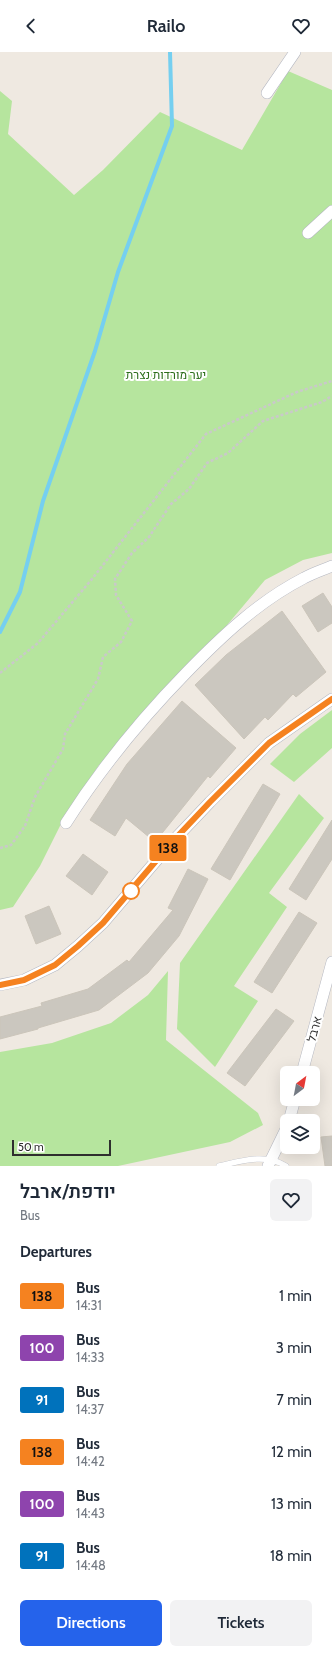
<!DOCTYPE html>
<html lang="en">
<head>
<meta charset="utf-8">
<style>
  :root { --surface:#fff; --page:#f2f2f3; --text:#1f2937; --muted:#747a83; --accent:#2563eb }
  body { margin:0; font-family:Cabin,Heebo,sans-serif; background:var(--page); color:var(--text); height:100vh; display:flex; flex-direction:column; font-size:15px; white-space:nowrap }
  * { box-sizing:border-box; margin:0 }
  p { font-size:13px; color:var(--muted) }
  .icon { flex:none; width:22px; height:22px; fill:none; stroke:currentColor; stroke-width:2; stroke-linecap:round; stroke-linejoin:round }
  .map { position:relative; height:1114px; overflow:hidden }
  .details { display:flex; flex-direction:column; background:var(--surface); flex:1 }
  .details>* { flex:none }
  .badge { padding:0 8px; border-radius:3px; font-size:14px; line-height:26px }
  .needle { width:26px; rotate:32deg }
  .tools { position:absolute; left:280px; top:1014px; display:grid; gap:8px }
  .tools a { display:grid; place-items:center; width:40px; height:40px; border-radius:6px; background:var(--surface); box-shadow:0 4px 16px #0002; font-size:20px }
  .scale { position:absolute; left:12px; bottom:10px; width:99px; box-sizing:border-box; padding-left:4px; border:2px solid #2e2e2e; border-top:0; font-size:11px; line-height:14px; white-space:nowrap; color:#2e2e2e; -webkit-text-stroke:3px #fff; paint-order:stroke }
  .map>.badge { position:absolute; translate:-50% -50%; box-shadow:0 0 0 2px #fff }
  h2 { padding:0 20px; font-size:15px; line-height:36px }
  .round { display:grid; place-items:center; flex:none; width:42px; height:42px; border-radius:6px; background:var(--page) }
  .head { display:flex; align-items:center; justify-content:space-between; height:68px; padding:0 20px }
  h1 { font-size:19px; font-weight:600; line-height:30px }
  .primary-button { display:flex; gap:8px; margin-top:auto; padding:8px 20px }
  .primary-button a { flex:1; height:46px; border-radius:6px; background:var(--accent); color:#fff; font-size:16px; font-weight:600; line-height:46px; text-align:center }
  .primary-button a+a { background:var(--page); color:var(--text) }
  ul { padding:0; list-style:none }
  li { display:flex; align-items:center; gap:12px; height:52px; padding:0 20px }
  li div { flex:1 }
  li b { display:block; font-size:15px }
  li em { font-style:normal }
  li .badge { min-width:44px; font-weight:700; text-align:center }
  header { display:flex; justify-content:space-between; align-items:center; height:52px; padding:0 20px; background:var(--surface); font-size:18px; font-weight:600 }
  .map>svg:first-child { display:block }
  .green { fill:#b6e59e }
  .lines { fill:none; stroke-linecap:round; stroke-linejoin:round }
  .stream { stroke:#75cff0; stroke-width:4 }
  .building { fill:#cbc7bf; stroke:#cbc5ba }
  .service-casing { stroke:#b4b7c1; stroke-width:6 }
  .minor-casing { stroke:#b4b7c1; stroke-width:12 }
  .path { stroke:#c9c9c9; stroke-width:2.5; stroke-dasharray:3 2; stroke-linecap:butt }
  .service { stroke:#fff; stroke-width:5.5 }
  .minor { stroke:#fff; stroke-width:11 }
  .line-casing { stroke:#fff; stroke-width:9 }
  .line { stroke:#f58220; stroke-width:6 }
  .stop-dot { fill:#fff; stroke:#f58220; stroke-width:2 }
  .labels { text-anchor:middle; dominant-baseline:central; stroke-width:4; stroke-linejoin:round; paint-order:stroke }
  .park-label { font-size:12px; fill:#2c6e1b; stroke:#fff }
  .street-label { font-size:12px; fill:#2e2e2e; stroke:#fff }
</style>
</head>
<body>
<header><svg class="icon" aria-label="back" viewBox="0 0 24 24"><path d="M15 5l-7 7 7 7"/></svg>Railo<svg class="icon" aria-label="heart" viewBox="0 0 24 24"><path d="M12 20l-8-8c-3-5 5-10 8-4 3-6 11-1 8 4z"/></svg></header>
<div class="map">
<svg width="332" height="1114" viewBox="0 0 332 1114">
  <rect width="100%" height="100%" fill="#efe9e1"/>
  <path class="green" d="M 288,19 L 332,38 L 332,501 L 303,508 L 265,528 L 130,688 L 99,713 L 66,762 L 40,814 L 13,855 L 0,858 L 0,39 L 12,49 L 8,82 L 74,143 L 103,118 L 160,60 L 242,98 Z
    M 332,658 L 332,696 L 294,730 L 270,712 L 300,682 Z
    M 299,742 L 324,766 L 269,841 L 287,855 L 234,934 L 258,949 L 215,1015 L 177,977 L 180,911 Z
    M 168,919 L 166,988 L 258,1061 L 263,1073 L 230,1090 L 118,1114 L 0,1114 L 0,1000 L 52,991 L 111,971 L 148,943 Z"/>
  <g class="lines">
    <path class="stream" d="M 0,580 L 20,540 L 43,449 L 95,299 L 118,220 L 172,74 L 170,0"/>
  </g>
  <path class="building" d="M 323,541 L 332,555 L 332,571 L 318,580 L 302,554 Z
    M 282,559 L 326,620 L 296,645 L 293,642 L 268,668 L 265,665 L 244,687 L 195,633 L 226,603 Z
    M 182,649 L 236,696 L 210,726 L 208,724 L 155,790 L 126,766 L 115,784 L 90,768 L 127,712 Z
    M 263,732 L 280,742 L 230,828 L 211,817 Z
    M 332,768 L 332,807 L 306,848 L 289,837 Z
    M 83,802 L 108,820 L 92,843 L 66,824 Z
    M 188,817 L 208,827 L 179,884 L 148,921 L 99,958 L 38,976 L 38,977 L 0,987 L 0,965 L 42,954 L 41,951 L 88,937 L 127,908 L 129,910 L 173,858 L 168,856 Z
    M 49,854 L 61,882 L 36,892 L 25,864 Z
    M 299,860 L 317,871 L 272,941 L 254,930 Z
    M 276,957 L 294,969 L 245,1034 L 227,1021 Z
    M 332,1084 L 332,1114 L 325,1114 L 321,1085 Z"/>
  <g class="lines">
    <defs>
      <path id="service" d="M 219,1114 C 241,1109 266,1101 286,1114"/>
      <path id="minor" d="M 267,41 L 295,0
        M 308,181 L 332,159
        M 66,771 C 101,716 142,666 187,620 C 222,584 259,549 304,526 C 313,521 323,518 332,514
        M 0,933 L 24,928 L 55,913 L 78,894 L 103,871 L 173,789 L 210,750 L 269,691 L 332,647
        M 302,1021 L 332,910
        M 289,1069 L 295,1047
        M 268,1114 L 287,1075"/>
    </defs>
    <use href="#service" class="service-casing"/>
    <use href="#minor" class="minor-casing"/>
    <path class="path" d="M 0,621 L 38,591 L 92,527 L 206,382 L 297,340 L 332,329
      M 0,796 L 11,793 L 25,774 L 35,745 L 63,697 L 65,682 L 98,627 L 103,605 L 121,590 L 132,569 L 116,543 L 115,527 L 132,501 L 149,485 L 171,452 L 189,437 L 207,411 L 228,401 L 263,369 L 322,350 L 332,344"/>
    <use href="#service" class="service"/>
    <use href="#minor" class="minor"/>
  </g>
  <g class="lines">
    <defs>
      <path id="line" d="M 0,933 L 24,928 L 55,913 L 78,894 L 103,871 L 173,789 L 210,750 L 269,691 L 332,647"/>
    </defs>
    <use href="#line" class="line-casing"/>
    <use href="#line" class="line"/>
  </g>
  <circle class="stop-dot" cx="131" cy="839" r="8"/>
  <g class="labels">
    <g class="park-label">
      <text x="166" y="322">יער מורדות נצרת</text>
    </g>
    <g class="street-label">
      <text transform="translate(314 977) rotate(-75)">ארבל</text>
    </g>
  </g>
</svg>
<div class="tools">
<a><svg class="needle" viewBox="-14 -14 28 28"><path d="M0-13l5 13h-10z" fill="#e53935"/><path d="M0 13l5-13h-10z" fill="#747a83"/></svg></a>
<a><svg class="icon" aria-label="layers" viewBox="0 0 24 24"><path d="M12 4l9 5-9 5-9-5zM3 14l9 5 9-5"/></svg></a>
</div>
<div class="scale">50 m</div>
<b class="badge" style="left:168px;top:796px;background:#f58220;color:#111">138</b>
</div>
<section class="details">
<div class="head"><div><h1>יודפת/ארבל</h1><p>Bus</p></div><a class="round"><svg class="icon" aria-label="heart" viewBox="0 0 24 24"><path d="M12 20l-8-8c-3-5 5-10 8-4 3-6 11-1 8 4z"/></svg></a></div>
<h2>Departures</h2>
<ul>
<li><span class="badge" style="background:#f58220;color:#111">138</span><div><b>Bus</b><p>14:31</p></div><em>1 min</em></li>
<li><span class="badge" style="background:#8e44ad;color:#fff">100</span><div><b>Bus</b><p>14:33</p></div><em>3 min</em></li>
<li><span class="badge" style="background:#0072bc;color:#fff">91</span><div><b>Bus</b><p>14:37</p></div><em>7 min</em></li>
<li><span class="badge" style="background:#f58220;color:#111">138</span><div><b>Bus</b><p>14:42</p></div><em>12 min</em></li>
<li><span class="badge" style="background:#8e44ad;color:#fff">100</span><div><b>Bus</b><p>14:43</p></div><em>13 min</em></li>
<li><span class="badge" style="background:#0072bc;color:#fff">91</span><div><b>Bus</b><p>14:48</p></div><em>18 min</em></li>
</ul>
<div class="primary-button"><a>Directions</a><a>Tickets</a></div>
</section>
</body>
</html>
